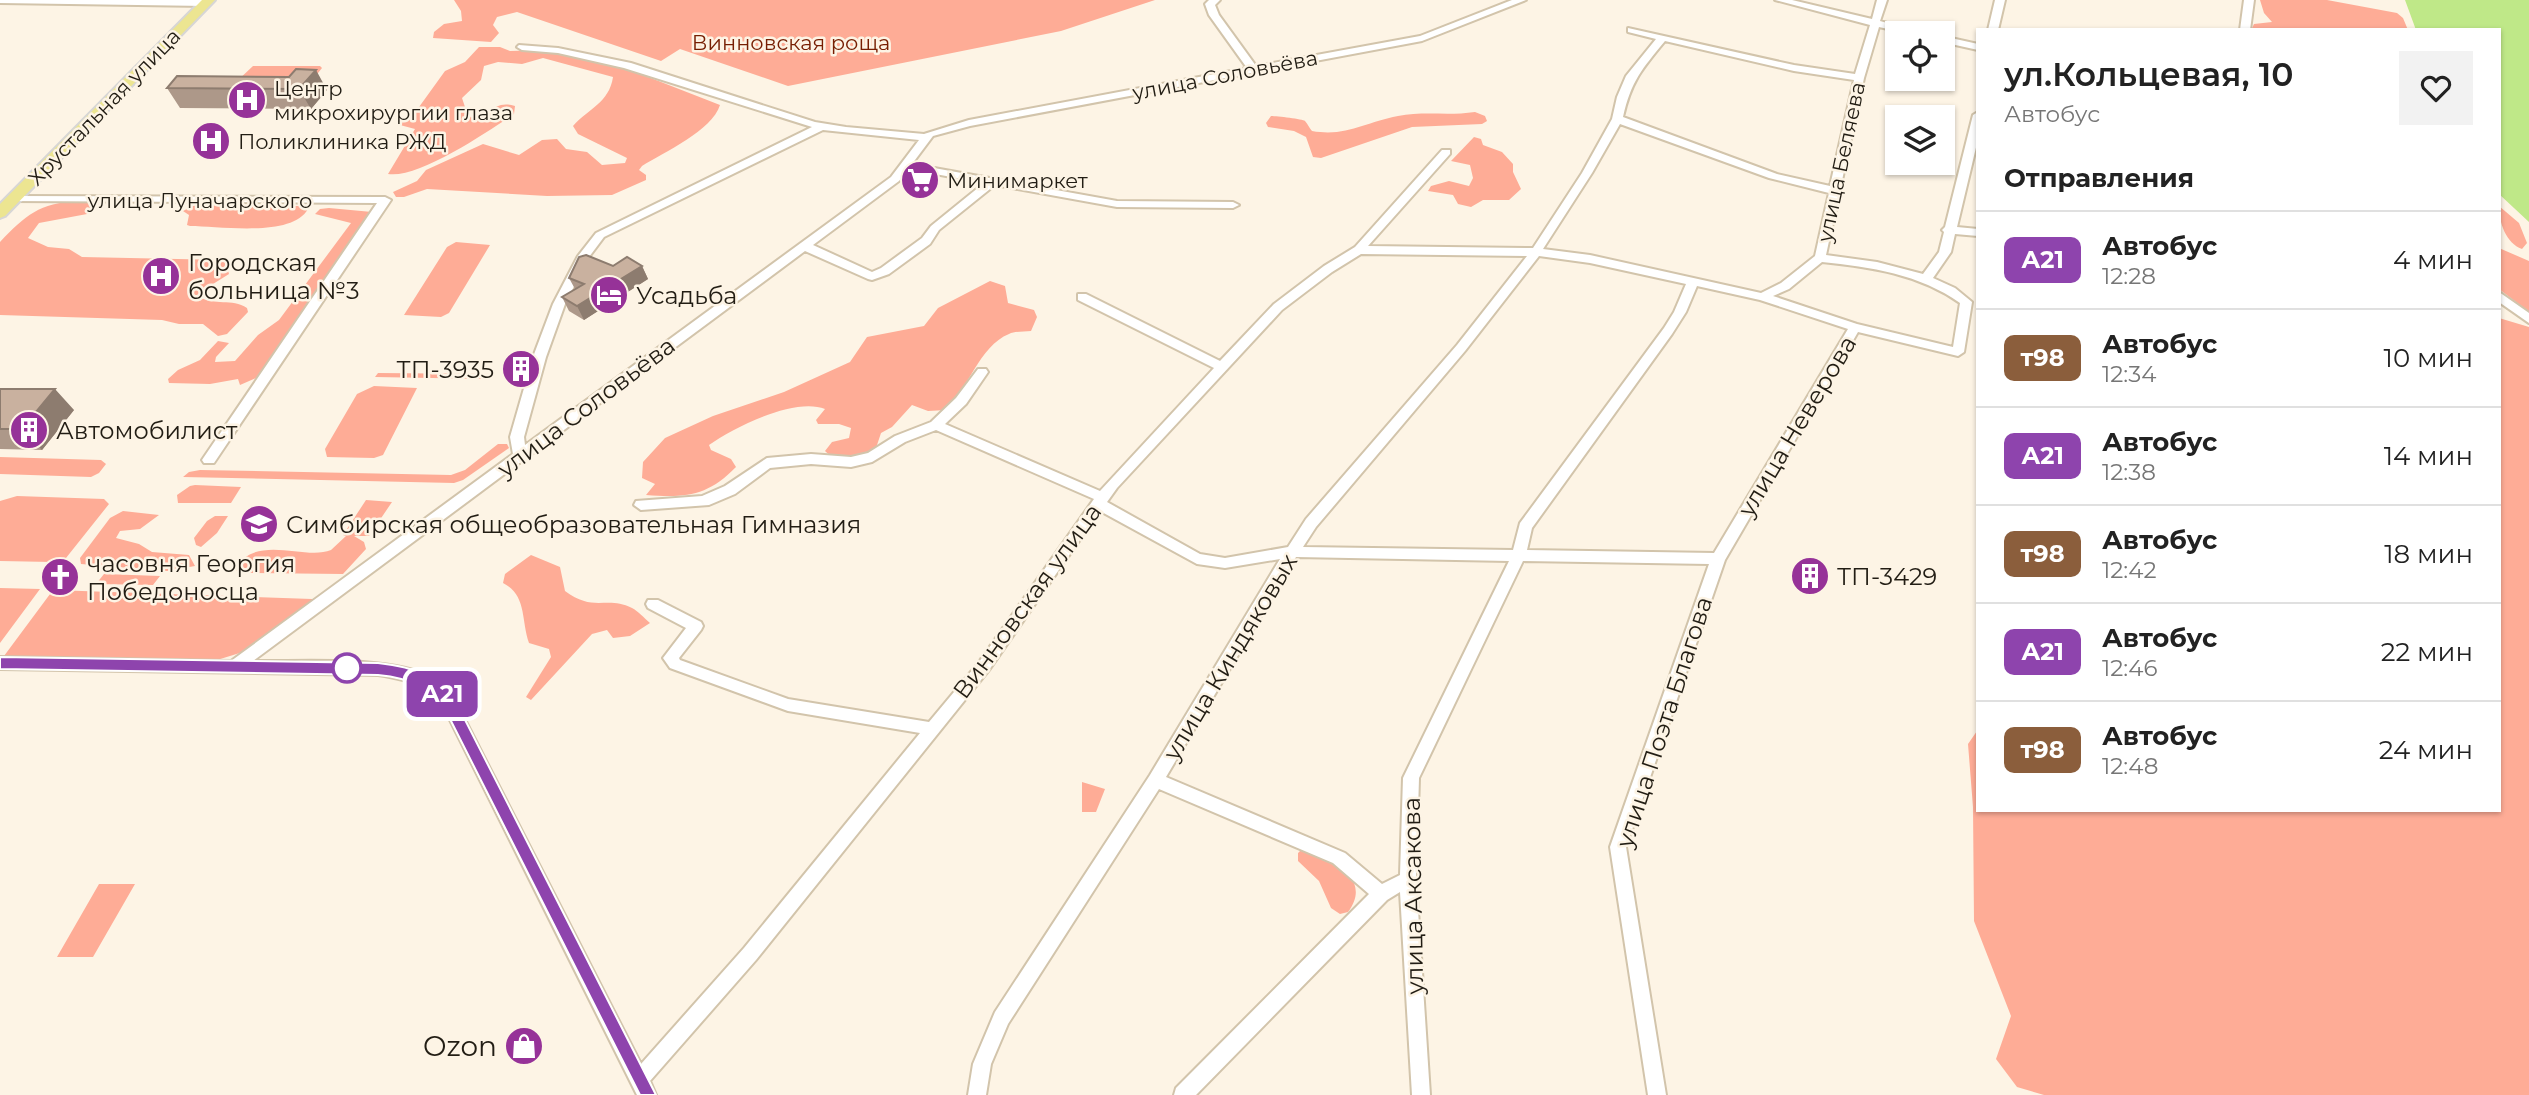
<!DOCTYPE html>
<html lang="ru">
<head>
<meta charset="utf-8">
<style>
  :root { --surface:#fff; --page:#f2f2f2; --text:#222; --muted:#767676; --line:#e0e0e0 }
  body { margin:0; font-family:Montserrat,sans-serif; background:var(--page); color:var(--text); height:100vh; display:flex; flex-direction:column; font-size:26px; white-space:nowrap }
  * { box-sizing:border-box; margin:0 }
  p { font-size:23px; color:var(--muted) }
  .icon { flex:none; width:38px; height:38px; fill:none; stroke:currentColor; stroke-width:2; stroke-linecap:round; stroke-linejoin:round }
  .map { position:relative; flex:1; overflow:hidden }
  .drawer { position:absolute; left:1976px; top:28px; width:525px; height:784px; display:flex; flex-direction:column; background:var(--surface); border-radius:0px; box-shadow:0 2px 5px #0004 }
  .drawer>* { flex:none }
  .badge { padding:0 14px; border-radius:10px; font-size:24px; line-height:46px }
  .buttons { position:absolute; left:1885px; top:21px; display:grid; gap:14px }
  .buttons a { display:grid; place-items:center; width:70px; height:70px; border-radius:0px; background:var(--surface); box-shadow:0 2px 5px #0004; font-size:35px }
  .map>.badge { position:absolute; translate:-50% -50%; box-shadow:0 0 0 4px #fff }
  h2 { padding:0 28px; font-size:26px; line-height:63px }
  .round { display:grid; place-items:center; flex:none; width:74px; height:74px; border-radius:0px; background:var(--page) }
  .head { display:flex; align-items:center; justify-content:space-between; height:119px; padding:0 28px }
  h1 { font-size:33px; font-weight:600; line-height:52px }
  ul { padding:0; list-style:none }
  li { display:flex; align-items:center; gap:21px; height:98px; padding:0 28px; border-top:2px solid var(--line) }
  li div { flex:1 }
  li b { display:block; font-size:26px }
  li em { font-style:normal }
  li .badge { min-width:77px; font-weight:700; text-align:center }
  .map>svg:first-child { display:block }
  .green { fill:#feac96 }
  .water { fill:#bfe888 }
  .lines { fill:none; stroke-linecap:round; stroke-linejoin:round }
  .minor-casing { stroke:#d2c4ab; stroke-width:4 }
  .major-casing { stroke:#d7d6d5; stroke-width:4 }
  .minor { fill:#fff; fill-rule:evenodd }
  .major { fill:#ece591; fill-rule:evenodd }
  .wall { fill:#ad9889 }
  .shaded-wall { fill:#8d7c6f }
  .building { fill:#c9b19f; stroke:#8d7c6f; stroke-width:2 }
  .line { fill:#8e44ad; stroke:#fff; stroke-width:2 }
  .stop-dot { fill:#fff; stroke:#8e44ad; stroke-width:3.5 }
  .labels { text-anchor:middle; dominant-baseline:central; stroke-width:5; stroke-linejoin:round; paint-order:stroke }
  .far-park-label { font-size:21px; fill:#771e02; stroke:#fdf4e5 }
  .far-street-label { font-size:21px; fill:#221d14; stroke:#fdf4e5 }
  .far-poi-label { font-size:21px; fill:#221d14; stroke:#fdf4e5; text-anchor:start }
  .poi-label { font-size:24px; fill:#221d14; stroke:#fdf4e5; text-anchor:start }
  .street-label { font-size:24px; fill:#221d14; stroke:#fdf4e5 }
  .near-poi-label { font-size:28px; fill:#221d14; stroke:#fdf4e5; text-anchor:end }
</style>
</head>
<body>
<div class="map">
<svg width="2529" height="1095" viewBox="0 0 2529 1095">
  <rect width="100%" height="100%" fill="#fdf4e5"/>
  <path class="green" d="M 454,0 L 1155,0 L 1061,31 L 788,86 L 680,49 L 661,61 L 517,12 L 497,17 L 493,25 L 499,33 L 491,42 L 433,38 L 434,32 L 444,24 L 462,21 L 461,11 Z
    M 2260,0 L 2327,0 L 2397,13 L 2403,18 L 2408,30 L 2251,30 L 2254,24 L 2272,22 L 2264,13 Z
    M 479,47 L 500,47 L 510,51 L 549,50 L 620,66 L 720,105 C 712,131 664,152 642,166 L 639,170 L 646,175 L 646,180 L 612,195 L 547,196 L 427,189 L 404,197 L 396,197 L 393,192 L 417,181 L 426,170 L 483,144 L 519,155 L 542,140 L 557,139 L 566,149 L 587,152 L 602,165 L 625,163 L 627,158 L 578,134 L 573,126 C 589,108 609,103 613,77 L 543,58 L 522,64 L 498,62 L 484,66 L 481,80 L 462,98 L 468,116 C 491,124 489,98 515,106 L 514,114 C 487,132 418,179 388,174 L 415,129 L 400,125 L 401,120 L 414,114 L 445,71 L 465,62 Z
    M 253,66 L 320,66 L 322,68 L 310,83 L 236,82 Z
    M 1475,112 L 1485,116 L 1487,121 L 1482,124 L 1412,127 L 1321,158 L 1313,157 L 1306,137 L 1294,131 L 1268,127 L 1266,123 L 1271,116 C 1277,116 1303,119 1305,121 C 1308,124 1309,128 1312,131 C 1347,137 1365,122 1398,116 C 1423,111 1449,116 1475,112 Z
    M 1474,137 L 1481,139 L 1483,145 L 1502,152 L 1513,164 L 1513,172 L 1521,189 L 1509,200 L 1483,200 L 1471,207 L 1458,204 L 1453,195 L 1428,191 L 1431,186 L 1449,181 L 1469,186 L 1473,178 L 1470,165 L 1451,161 Z
    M 78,201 L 101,205 L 87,214 L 39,223 L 28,238 L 48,247 L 69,249 L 82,257 L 225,260 L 229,274 L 205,289 L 200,297 C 214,306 232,298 247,308 L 248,312 L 227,334 L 218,336 L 203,324 L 179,324 L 162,320 L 0,315 L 0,242 C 26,215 39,203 78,201 Z
    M 195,205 L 302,206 L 308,209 C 292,238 219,226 190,226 L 187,225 L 189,215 L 183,211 Z
    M 2499,206 L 2519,223 L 2527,243 L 2522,249 C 2506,243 2499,223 2499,206 Z
    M 329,208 L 372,212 L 258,377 L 240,385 L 238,379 L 210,384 L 169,383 L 168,379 L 178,370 L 200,360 L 218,341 L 229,343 L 216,357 L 215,362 L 235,361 L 258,335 L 279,320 L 351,223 L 315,214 L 320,209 Z
    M 456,242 L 490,245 L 449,313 L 441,317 L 404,315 L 447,247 Z
    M 2499,248 L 2529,261 L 2529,312 L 2499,289 Z
    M 990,281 L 1005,286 L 1008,303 L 1034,310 L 1037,317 L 1031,331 C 1024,332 1015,331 1009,334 C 979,346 968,390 946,410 L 928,411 L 912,405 L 892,427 L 881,433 L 875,451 C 859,457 839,465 825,451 L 832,442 L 849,438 L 851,428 L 839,424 L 818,424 L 816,420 L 825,409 C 795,397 734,427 709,445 L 711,450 L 731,459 L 736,467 C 708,496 686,498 646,495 L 655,484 L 642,478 L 643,462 L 665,438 L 713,416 L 784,392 L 850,362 L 867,337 L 924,326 L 938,308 Z
    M 2499,318 L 2529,327 L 2529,1095 L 2044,1095 L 2017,1087 L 1996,1059 L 2011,1016 L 1974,921 L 1973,807 L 1968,744 L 1977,731 L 1978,810 L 2499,810 Z
    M 378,373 L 492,374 L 494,375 L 489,379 L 375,377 Z
    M 374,386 L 417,388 L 383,455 L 374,458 L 327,457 L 325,449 L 357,394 Z
    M 498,444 L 507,444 L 509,448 L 463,480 L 454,483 L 183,477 L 189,472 L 200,470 L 451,475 L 465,470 Z
    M 0,457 L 101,460 L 106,464 L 99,473 L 91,477 L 0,474 Z
    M 190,486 L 195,485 L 241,487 L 231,503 L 178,503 L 177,495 Z
    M 17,496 L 104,499 L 109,504 L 66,558 L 52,562 L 0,561 L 0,501 Z
    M 366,500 L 392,502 L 369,536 L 354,536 L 364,542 L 366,549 L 343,574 L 246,573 L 234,570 C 256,532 304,561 331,550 L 346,536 L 343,535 Z
    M 123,511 L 159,515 L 140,529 L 120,531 L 116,538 L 139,544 L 152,552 L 189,555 L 195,566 L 167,571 L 81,564 L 80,558 L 110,518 Z
    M 215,516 L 228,516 L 217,533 L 201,547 L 196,545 L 194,538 L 207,521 Z
    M 531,555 L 560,567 L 565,591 C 594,613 607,595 632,608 C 638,611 644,618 650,623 L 630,636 L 613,638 L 607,630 L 592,634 L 531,700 L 526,697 L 551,657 L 549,649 L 529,643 C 521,620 527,595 503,583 L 505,574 Z
    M 104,574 L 160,576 L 153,585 L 96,584 Z
    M 0,588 L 40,589 L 0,643 Z
    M 53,590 L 312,599 L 312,602 L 243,652 L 217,660 L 4,656 Z
    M 1082,782 L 1105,789 L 1096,812 L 1082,812 Z
    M 1303,848 C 1329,858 1374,877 1348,912 L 1340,914 L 1331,908 L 1319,881 L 1298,861 L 1298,853 Z
    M 99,884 L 135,884 L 93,957 L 57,957 Z"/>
  <path class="water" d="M 2405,0 L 2529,0 L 2529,222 L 2499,194 L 2499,30 L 2416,30 Z"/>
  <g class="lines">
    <defs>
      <path id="minor" d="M 0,0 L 206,0 L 211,3 L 206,6 L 0,3 Z
        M 1209,0 L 1220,0 L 1215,5 L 1219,15 L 1256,66 L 1420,36 L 1512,0 L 1526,0 L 1422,41 L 970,126 L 933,136 L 912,164 L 1117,201 L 1233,202 L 1239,205 L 1233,208 L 1117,207 L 995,185 L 939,230 L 930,244 L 889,274 L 872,280 L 868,279 L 805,251 L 253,661 C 298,662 393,655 430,677 C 443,684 451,696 459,708 L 641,1064 L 744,948 L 920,733 L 788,711 L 670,668 L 663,658 L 686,628 L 648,608 L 646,604 L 648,600 L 658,600 L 701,622 L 703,626 L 701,630 L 679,658 L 680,660 L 788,699 L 929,722 L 979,662 L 1094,499 L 936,430 L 905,442 L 872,462 L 851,467 L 811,464 L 770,468 L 735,494 L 709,505 L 641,510 L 634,505 L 636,501 L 702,496 L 725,486 L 767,458 L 811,454 L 851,457 L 868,453 L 895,436 L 931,422 L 956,398 L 978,369 L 986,369 L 988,372 L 986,375 L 966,404 L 945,424 L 1100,491 L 1214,368 L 1078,300 L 1078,294 L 1086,294 L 1220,361 L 1274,304 L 1324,266 L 1355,247 L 1442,150 L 1450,150 L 1450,154 L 1368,246 L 1533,248 L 1582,173 L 1612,119 L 1617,97 L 1626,76 L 1656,39 L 1628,32 L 1628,28 L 1794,65 L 1855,74 L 1870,25 L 1775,0 L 1792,0 L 1872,19 L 1877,0 L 1887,0 L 1880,21 L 1922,33 L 1906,33 L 1879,27 L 1864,78 L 1826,255 L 1877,262 L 1923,274 L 1939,252 L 1944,232 L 1942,230 L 1945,227 L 1973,115 L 1978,112 L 1978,139 L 1957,227 L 1978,229 L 1978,236 L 1955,234 L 1951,252 L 1933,278 L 1955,288 L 1972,302 L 1964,352 L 1958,356 L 1858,332 L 1725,560 L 1626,847 L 1666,1095 L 1648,1095 L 1610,847 L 1709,564 L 1523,561 L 1419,778 L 1416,879 L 1430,1095 L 1412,1095 L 1400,892 L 1387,900 L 1196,1095 L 1174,1095 L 1176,1088 L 1369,894 L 1333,863 L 1159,789 L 1008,1024 L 991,1064 L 986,1095 L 968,1095 L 973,1064 L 995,1012 L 1150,775 L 1280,559 L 1225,568 L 1197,564 L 1100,511 L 989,670 L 756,960 L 650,1081 L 656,1095 L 637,1095 L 449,718 C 428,687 414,680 378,675 L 0,669 L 0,657 L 231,661 L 513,454 L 510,437 L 533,357 L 553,304 L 578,256 L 596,233 L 812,127 L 624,68 L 558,53 L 522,50 L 517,47 L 519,45 L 558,48 L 631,63 L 815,122 L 846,127 L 924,134 L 969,120 L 1247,68 L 1209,15 L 1205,4 ZM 1665,41 L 1794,71 L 1854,80 L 1830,186 L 1777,174 L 1623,117 C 1631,81 1642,69 1665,41 ZM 1620,124 L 1769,178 L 1829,193 L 1815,256 L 1781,283 L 1761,293 L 1590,255 L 1543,249 L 1592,173 ZM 823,130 L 919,140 L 891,177 L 525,445 L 524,437 L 546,357 L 565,304 L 589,257 L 604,237 ZM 908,169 L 984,183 L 931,226 L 922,238 L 881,268 L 872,272 L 813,245 L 899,181 ZM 1361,254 L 1527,256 L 1457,345 L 1306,519 L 1288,547 L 1225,558 L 1200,554 L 1107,502 L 1117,488 L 1282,310 L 1332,272 ZM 1539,256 L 1590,263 L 1686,284 L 1674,312 L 1664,328 L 1520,523 L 1513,550 L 1303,547 L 1316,527 L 1465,351 ZM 1822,262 C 1871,267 1919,274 1960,303 L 1953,347 L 1857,324 L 1773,296 L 1789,289 ZM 1697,286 L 1760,300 L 1848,329 L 1714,553 L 1527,550 L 1532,528 L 1672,334 L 1686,312 ZM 1296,557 L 1509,561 L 1403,778 L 1400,875 L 1382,884 L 1345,853 L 1166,777 Z
        M 1995,0 L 2005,0 L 1998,30 L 1988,30 Z
        M 2244,0 L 2254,0 L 2250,30 L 2240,30 Z
        M 1942,36 L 1978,44 L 1978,50 L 1942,42 Z
        M 14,196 L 385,197 L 391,200 L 214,463 L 204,463 L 202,460 L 204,457 L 377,203 L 10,201 L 10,197 Z
        M 2499,292 L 2529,313 L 2529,323 L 2499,302 Z"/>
      <path id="major" d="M 202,0 L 215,0 L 5,216 L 0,218 L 0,204 Z"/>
    </defs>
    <use href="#minor" class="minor-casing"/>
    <use href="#major" class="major-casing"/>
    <use href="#minor" class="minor"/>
    <use href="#major" class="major"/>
  </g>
  <path class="wall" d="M 167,88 L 327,90 L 311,109 L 180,108 Z
    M 613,266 L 642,266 L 648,279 L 584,320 L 569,311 L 562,297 L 575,289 L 569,278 Z
    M 0,389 L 74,410 L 42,450 L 0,449 Z"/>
  <path class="shaded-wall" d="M 316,70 L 327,90 L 311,109 L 299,89 Z
    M 642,266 L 648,279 L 584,320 L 577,306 Z
    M 55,389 L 74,410 L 42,450 L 22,429 Z"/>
  <path class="building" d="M 296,69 L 316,70 L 299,89 L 167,88 L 177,76 L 289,77 Z
    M 586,255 L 613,266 L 627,257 L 642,266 L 577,306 L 562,297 L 584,284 L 569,278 L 579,257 Z
    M 0,389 L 55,389 L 22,429 L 0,429 Z"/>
  <path class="line" d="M 0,657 L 378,663 C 416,667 439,676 459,708 L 653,1089 L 656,1095 L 640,1095 L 449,717 C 430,688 412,678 378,675 L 0,669 Z"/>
  <defs>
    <symbol id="hospital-disc" viewBox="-11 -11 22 22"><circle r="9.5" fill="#963298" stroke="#fdf4e5"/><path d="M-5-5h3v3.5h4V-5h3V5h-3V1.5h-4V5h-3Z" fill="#fff"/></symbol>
    <symbol id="supermarket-disc" viewBox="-11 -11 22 22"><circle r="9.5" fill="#963298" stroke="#fdf4e5"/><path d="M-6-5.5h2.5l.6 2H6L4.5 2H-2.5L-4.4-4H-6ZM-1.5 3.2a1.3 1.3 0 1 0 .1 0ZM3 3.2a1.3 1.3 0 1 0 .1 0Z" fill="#fff"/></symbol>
    <symbol id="hotel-disc" viewBox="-11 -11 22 22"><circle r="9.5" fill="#963298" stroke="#fdf4e5"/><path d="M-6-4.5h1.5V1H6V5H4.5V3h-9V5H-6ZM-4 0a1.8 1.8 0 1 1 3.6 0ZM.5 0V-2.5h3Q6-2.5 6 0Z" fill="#fff"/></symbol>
    <symbol id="building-disc" viewBox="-11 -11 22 22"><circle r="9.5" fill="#963298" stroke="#fdf4e5"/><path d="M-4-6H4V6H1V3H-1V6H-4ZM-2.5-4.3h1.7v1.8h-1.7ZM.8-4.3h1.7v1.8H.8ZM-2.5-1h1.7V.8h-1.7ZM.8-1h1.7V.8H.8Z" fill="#fff"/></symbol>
    <symbol id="school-disc" viewBox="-11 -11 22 22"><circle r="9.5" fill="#963298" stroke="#fdf4e5"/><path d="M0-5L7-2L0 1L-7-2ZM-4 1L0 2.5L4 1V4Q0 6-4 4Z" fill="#fff"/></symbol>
    <symbol id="church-disc" viewBox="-11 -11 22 22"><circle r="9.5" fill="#963298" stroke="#fdf4e5"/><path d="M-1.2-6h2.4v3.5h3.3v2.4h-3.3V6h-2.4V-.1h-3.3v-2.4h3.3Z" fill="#fff"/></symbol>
    <symbol id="shop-disc" viewBox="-11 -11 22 22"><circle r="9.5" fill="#963298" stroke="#fdf4e5"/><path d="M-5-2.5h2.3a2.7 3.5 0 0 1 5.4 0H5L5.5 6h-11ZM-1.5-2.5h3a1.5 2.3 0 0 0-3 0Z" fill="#fff"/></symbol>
  </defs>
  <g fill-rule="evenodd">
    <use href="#hospital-disc" x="225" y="78" width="44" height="44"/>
    <use href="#hospital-disc" x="189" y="119" width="44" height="44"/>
    <use href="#supermarket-disc" x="898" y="158" width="44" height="44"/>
    <use href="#hospital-disc" x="139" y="254" width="44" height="44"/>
    <use href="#hotel-disc" x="587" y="273" width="44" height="44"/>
    <use href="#building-disc" x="499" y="347" width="44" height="44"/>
    <use href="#building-disc" x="7" y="408" width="44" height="44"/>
    <use href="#school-disc" x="237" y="502" width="44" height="44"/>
    <use href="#building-disc" x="1788" y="554" width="44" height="44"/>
    <use href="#church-disc" x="38" y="555" width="44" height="44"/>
    <use href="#shop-disc" x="502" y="1024" width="44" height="44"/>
  </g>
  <circle class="stop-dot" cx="347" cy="668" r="14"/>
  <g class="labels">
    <g class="far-park-label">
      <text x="791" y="42">Винновская роща</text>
    </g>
    <g class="far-street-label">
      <text transform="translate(1225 75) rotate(-11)">улица Соловьёва</text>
      <text transform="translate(104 107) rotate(-46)">Хрустальная улица</text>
      <text transform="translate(1841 162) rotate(-78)">улица Беляева</text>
      <text x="200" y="200">улица Луначарского</text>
    </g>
    <g class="far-poi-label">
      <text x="274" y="88">Центр<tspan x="274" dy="24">микрохирургии глаза</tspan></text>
      <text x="238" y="141">Поликлиника РЖД</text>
      <text x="947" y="180">Минимаркет</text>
    </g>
    <g class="poi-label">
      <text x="188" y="262">Городская<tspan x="188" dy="28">больница №3</tspan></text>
      <text x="636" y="295">Усадьба</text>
      <text x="494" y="369" text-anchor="end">ТП-3935</text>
      <text x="56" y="430">Автомобилист</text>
      <text x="286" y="524">Симбирская общеобразовательная Гимназия</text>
      <text x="87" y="563">часовня Георгия<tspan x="87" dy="28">Победоносца</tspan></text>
      <text x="1837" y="576">ТП-3429</text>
    </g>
    <g class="street-label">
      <text transform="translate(586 407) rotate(-37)">улица Соловьёва</text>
      <text transform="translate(1797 426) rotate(-59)">улица Неверова</text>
      <text transform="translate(1027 601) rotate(-54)">Винновская улица</text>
      <text transform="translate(1230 657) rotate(-59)">улица Киндяковых</text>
      <text transform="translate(1664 722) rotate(-72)">улица Поэта Благова</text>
      <text transform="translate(1413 896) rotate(-91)">улица Аксакова</text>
    </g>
    <g class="near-poi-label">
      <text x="497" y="1046">Ozon</text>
    </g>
  </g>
</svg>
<div class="buttons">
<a><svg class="icon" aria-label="locate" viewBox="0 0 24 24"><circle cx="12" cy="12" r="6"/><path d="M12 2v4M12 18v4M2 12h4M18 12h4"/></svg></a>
<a><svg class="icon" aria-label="layers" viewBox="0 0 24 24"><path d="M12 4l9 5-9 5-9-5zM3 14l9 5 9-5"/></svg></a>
</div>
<b class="badge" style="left:442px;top:694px;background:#8e44ad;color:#fff">А21</b>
<section class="drawer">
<div class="head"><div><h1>ул.Кольцевая, 10</h1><p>Автобус</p></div><a class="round"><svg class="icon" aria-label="heart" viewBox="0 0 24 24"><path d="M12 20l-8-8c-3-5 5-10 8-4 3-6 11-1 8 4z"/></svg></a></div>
<h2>Отправления</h2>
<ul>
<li><span class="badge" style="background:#8e44ad;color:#fff">А21</span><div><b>Автобус</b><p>12:28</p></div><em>4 мин</em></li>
<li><span class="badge" style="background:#8b5e3c;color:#fff">т98</span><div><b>Автобус</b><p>12:34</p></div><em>10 мин</em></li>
<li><span class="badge" style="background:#8e44ad;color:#fff">А21</span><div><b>Автобус</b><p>12:38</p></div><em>14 мин</em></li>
<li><span class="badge" style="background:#8b5e3c;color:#fff">т98</span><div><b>Автобус</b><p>12:42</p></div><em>18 мин</em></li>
<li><span class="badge" style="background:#8e44ad;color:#fff">А21</span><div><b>Автобус</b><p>12:46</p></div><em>22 мин</em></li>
<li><span class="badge" style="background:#8b5e3c;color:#fff">т98</span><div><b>Автобус</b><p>12:48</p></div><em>24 мин</em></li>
</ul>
</section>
</div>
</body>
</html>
